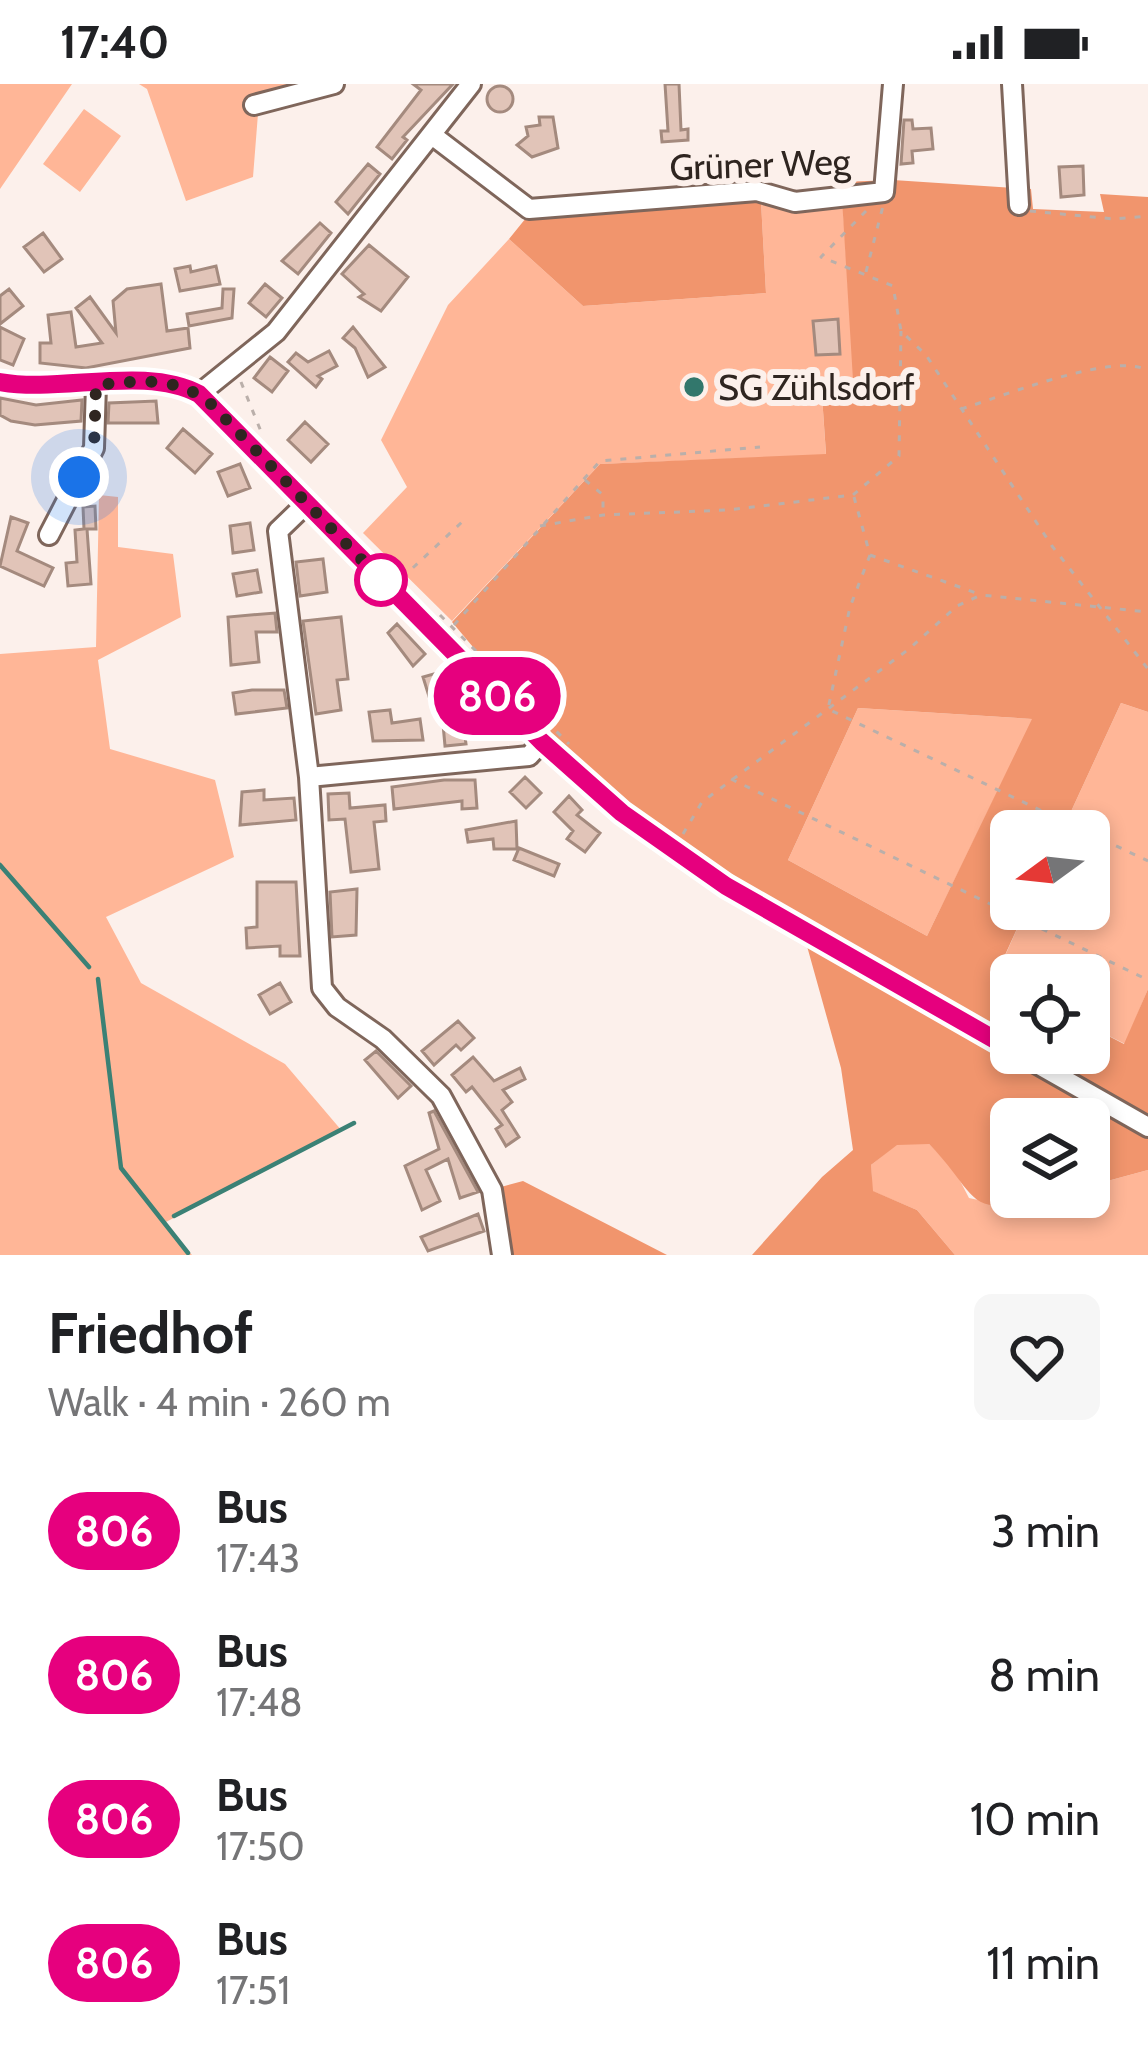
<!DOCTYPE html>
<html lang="en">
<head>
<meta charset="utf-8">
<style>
  :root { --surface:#fff; --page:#f6f6f6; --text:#202124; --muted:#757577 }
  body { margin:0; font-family:Cabin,sans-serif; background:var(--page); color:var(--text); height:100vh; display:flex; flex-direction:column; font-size:45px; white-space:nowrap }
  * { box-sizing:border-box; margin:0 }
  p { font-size:39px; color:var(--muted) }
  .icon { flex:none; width:66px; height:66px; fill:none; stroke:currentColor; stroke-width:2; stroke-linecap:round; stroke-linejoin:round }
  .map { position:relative; height:1171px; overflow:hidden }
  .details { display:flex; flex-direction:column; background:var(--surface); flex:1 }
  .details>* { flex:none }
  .badge { padding:0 24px; border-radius:39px; font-size:42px; line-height:78px }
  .needle { width:78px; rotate:255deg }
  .controls { position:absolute; left:990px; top:726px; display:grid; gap:24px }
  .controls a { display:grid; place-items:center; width:120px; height:120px; border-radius:18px; background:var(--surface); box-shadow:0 6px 18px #0003; font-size:60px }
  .you { position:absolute; width:60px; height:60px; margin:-30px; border:9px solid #fff; border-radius:50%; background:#1a73e8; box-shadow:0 0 0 18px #1a73e833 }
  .map>.badge { position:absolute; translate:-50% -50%; box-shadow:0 0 0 6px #fff }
  .round { display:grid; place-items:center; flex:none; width:126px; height:126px; border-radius:18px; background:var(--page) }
  .summary { display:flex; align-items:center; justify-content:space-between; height:204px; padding:0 48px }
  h1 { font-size:57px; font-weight:700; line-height:90px }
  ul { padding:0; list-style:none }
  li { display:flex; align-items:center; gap:36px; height:144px; padding:0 48px }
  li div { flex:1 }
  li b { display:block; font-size:45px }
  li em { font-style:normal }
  li .badge { min-width:132px; font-weight:700; text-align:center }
  .status { display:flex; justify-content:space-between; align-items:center; height:84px; padding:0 60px; background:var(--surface); direction:ltr }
  .status svg { height:33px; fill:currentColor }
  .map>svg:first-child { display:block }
  .green { fill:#ffb697 }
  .forest { fill:#f1956d; fill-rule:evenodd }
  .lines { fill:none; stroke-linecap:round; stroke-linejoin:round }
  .stream { stroke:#3b8175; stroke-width:4.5 }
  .building { fill:#e1c4b8; stroke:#a48a7e; stroke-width:3 }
  .minor-casing { stroke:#7f665b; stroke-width:24 }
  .path { stroke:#baafaa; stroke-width:3; stroke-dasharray:6 9; stroke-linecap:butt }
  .minor { stroke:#fff; stroke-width:18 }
  .line-casing { stroke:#fff; stroke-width:27 }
  .line { stroke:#e6007e; stroke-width:18 }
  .walk { stroke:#2f2520; stroke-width:12; stroke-dasharray:0 21.6 }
  .poi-dot { fill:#32776c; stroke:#fcf0eb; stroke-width:4.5 }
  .stop-dot { fill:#fff; stroke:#e6007e; stroke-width:6 }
  .labels { text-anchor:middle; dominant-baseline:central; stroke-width:12; stroke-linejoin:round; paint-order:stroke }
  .street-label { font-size:36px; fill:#2f2520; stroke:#fcf0eb }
  .poi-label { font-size:36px; fill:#2f2520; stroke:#fcf0eb; text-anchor:start }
</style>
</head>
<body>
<div class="status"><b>17:40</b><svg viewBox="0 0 49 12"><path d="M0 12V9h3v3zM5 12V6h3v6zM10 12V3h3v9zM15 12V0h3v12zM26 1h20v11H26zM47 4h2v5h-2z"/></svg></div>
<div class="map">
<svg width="1148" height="1171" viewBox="0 0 1148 1171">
  <rect width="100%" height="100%" fill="#fcf0eb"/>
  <path class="green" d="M 0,0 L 72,0 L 0,105 Z
    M 139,0 L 334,0 L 259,17 L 253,93 L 186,117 L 147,5 Z
    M 84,25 L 121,52 L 80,108 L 43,80 Z
    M 842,109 L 854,296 L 821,297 L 826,371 L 600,380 L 452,537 L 363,449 L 407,403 L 381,356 L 448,221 L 509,155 L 583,222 L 766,209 L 761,118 Z
    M 99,411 L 118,413 L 118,463 L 173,470 L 181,533 L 98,576 L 110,665 L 215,696 L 234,773 L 106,833 L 141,899 L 285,980 L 342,1047 L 164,1139 L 192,1171 L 0,1171 L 0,570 L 96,563 Z
    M 1121,619 L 1148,628 L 1148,905 L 1125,960 L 1089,942 L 1089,891 L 1011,891 L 1011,902 L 995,894 L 1026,825 L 1089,825 L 1089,747 L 1062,747 Z
    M 858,624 L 1033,635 L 927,852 L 788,776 Z
    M 897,1060 L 929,1060 L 955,1087 L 969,1114 L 1011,1123 L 1049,1113 L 1089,1113 L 1089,1102 L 1148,1086 L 1148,1171 L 955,1171 L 917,1126 L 872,1107 L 871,1081 Z"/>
  <path class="forest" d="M 893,96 L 1031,105 L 1033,125 L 1104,128 L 1100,110 L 1148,113 L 1148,628 L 1121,619 L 1062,747 L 1011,747 L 1011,825 L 1026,825 L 995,893 L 1011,902 L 1011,969 L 1089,969 L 1089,942 L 1124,960 L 1148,905 L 1148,1086 L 1089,1102 L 1089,1035 L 1011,1035 L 1011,1113 L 1049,1113 C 963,1136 981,1113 929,1060 L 897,1061 L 871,1081 L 873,1107 L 917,1126 L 955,1171 L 752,1171 L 822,1093 L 853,1066 L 841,984 L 800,837 L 632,729 L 557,663 L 452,538 L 600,380 L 826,370 L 821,297 L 853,296 L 841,98 ZM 858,624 L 1032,635 L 927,852 L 788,776 Z
    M 761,118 L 766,209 L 583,222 L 509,155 L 530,129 Z
    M 489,1094 L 501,1103 L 523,1097 L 667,1171 L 498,1171 Z"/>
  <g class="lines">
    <path class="stream" d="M 0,781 L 89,883
      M 98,895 L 121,1084 L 188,1169
      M 174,1132 L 354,1039"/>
  </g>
  <path class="building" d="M 413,0 L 453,0 L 403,53 L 407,56 L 392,75 L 377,63 L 421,6 Z
    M 665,0 L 679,0 L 681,46 L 688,45 L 688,56 L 662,58 L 661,47 L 668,47 Z
    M487 15a13 13 0 1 1 26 0a13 13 0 1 1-26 0Z
    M 539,33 L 553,33 L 558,64 L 532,73 L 517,61 L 528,52 L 526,43 L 540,41 Z
    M 904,36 L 912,36 L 913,45 L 931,44 L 933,65 L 912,67 L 913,79 L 901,80 Z
    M 368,80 L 380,90 L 348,130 L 336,118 Z
    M 1083,82 L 1084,111 L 1061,113 L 1059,83 Z
    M 320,139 L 331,149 L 298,190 L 282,177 Z
    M 43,149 L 62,175 L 44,188 L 24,163 Z
    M 369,161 L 408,193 L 381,227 L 359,213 L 364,210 L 342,190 Z
    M 190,182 L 191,188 L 216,182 L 220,200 L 180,207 L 175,185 Z
    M 161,200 L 167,247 L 188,244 L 190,264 L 86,284 L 40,279 L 40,259 L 51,259 L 48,231 L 71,228 L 76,263 L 102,259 L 76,224 L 90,213 L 116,249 L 113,217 L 127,205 Z
    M 265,200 L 282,214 L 266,233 L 249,219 Z
    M 9,205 L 23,222 L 0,240 L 0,212 Z
    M 223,205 L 234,205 L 232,234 L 189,242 L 187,230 L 222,224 Z
    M 838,235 L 840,270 L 816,271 L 813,237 Z
    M 0,243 L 24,255 L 13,281 L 0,276 Z
    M 353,243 L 385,283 L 368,293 L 355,264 L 343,254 Z
    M 329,267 L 337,282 L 318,292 L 322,295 L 316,303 L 288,278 L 296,269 L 308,278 Z
    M 270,273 L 288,287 L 272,308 L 254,294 Z
    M 0,314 L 36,321 L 82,316 L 81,337 L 35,341 L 11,337 L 0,331 Z
    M 156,317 L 158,339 L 108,339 L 109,319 Z
    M 305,338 L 328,360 L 311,378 L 288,356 Z
    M 183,345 L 212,370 L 195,389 L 167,364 Z
    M 240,380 L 250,404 L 228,412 L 218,388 Z
    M 95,422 L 96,445 L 87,445 L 91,500 L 68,502 L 66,479 L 77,478 L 75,446 L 84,445 L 83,423 Z
    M 11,433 L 28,439 L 17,467 L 53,484 L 44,502 L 0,482 Z
    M 250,439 L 254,466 L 233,469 L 230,442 Z
    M 323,475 L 327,508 L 300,512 L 296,478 Z
    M 257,486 L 261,508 L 237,512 L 233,490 Z
    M 275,529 L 277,548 L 256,548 L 259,578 L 231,581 L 228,533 Z
    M 341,533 L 348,595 L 337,596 L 341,626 L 316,630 L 303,537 Z
    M 397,540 L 425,570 L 413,582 L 388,549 Z
    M 444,587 L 451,613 L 431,619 L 423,593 Z
    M 465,599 L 485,620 L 472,634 L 451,613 Z
    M 252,606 L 284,606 L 287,624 L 236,630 L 233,609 Z
    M 390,626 L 392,639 L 420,635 L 423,656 L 373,657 L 369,628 Z
    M 463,638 L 466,660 L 445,662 L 443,640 Z
    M 525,693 L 541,709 L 526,724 L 510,708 Z
    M 444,696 L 475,696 L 477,724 L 462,725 L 462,717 L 394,725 L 392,703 Z
    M 264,706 L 264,716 L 294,714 L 296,736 L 240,741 L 242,708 Z
    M 349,709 L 350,724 L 385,721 L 386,737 L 374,738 L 379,785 L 351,788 L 345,735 L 329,736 L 328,710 Z
    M 569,712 L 582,726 L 577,731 L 600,749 L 585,768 L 567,755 L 573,747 L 554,728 Z
    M 516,737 L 517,765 L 494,765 L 493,755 L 468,758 L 466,746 Z
    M 519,764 L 559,780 L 554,792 L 514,776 Z
    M 257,798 L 296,798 L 300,872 L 280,872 L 280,862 L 247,864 L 246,844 L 257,843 Z
    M 357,805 L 356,851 L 332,853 L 330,808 Z
    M 280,899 L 291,918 L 270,930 L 259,911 Z
    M 458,937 L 474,954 L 461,966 L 456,961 L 434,981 L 422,967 Z
    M 376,967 L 411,1002 L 398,1014 L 365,976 Z
    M 473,973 L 494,997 L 520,984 L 525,995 L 503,1006 L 512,1018 L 502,1026 L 519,1053 L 506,1062 L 496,1045 L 502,1041 L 472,1003 L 466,1008 L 452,991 Z
    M 434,1027 L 478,1108 L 460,1114 L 448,1075 L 426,1086 L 440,1117 L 422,1126 L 405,1082 L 439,1065 L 429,1029 Z
    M 478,1130 L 484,1147 L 428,1167 L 421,1153 Z"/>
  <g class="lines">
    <defs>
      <path id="minor" d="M 1012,0 L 1019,121
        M 254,21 L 334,0
        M 432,51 L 529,125 L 757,107 L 795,118 L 884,108 L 893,0
        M 0,298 C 62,308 145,281 199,310 L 542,658 L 622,729 L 726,802 L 1011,965
        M 199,310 L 276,248 L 471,0
        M 307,419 L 278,447 L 309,693 L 322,904 L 337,923 L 383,955 L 441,1012 L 492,1106 L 502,1171
        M 49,451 L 94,364 L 96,301
        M 309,693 L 529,672 L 542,658
        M 1018,969 L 1148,1043"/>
    </defs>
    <use href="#minor" class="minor-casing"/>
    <path class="path" d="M 866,127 L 821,173 L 893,202 L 901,247 L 926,271 L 1052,462 L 1148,585
      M 1030,127 L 1114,135 L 1148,132
      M 866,188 L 883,122
      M 241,298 L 262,350
      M 961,325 C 998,314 1118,266 1148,287
      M 585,396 L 603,411 L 603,431
      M 854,413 L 870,471 L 979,510
      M 540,442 L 603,431 L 728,426 L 853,411 L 899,372 L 901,247
      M 870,471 L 850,523 L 828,625 L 1084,747
      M 402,494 L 462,438
      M 440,531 L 569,660
      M 454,541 L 600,377 L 760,363
      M 731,695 L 1148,896
      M 1089,749 L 1148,777
      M 683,750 L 702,718 L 909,565 L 957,522 L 981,511 L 1148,528"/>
    <use href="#minor" class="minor"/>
  </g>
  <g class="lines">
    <defs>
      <path id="line" d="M 0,298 C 62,309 145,281 199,310 L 542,658 L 622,729 L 726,802 L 1011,965"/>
    </defs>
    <use href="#line" class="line-casing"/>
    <use href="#line" class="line"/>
    <path class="walk" d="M 79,393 L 94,364 L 96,301 C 139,297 176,291 211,320 L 391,506 L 381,496"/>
  </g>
  <circle class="poi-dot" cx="694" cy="303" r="12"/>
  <circle class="stop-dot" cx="381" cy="496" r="24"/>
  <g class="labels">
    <g class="street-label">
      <text transform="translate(760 80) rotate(-2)">Grüner Weg</text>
    </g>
    <g class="poi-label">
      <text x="718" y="303">SG Zühlsdorf</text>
    </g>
  </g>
</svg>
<div class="controls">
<a><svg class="needle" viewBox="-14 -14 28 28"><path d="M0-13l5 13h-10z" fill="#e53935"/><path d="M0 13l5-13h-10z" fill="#757577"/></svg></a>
<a><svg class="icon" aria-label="locate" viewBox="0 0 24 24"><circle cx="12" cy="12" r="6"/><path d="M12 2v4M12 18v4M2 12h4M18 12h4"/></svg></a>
<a><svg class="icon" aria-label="layers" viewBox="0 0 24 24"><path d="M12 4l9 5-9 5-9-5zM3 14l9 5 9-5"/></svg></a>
</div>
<div class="you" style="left:79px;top:393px"></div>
<b class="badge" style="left:497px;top:612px;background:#e6007e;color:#fff">806</b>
</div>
<section class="details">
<div class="summary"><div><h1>Friedhof</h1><p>Walk · 4 min · 260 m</p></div><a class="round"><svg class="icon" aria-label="heart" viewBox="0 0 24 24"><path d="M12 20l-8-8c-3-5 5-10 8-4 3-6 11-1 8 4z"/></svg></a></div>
<ul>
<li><span class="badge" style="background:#e6007e;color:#fff">806</span><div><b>Bus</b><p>17:43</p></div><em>3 min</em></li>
<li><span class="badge" style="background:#e6007e;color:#fff">806</span><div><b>Bus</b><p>17:48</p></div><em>8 min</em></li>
<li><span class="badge" style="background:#e6007e;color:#fff">806</span><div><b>Bus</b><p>17:50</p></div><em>10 min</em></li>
<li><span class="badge" style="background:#e6007e;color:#fff">806</span><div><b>Bus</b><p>17:51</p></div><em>11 min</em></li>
</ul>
</section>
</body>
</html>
